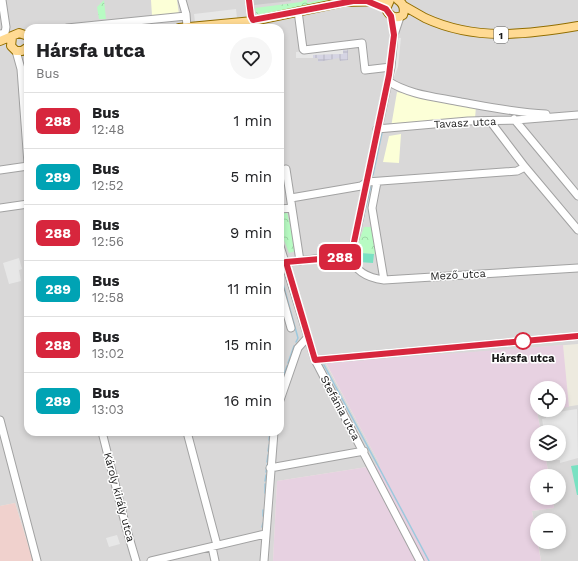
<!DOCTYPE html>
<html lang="en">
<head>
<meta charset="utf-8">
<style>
  :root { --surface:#fff; --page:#f6f6f6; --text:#202124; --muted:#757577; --line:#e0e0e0 }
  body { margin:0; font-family:"Work Sans",sans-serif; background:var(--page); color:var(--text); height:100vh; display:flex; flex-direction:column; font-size:15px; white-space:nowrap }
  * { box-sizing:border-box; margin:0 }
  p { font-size:13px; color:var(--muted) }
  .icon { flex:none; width:22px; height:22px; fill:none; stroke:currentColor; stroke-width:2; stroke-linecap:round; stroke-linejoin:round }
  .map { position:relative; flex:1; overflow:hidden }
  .details { position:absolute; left:24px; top:24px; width:260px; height:412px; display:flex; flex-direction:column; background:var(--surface); border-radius:12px; box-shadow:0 2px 6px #0003 }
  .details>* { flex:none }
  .badge { padding:0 8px; border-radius:6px; font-size:14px; line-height:26px }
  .buttons { position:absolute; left:530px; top:381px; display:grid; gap:8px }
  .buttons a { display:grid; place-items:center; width:36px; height:36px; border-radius:50%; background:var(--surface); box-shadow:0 2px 6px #0003; font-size:20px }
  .map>.badge { position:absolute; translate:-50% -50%; box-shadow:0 0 0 2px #fff }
  .round { display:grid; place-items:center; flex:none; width:42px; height:42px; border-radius:21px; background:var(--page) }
  .summary { display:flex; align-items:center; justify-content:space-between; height:68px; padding:0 12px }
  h1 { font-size:19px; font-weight:700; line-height:30px }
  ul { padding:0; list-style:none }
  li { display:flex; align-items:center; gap:12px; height:56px; padding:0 12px; border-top:1px solid var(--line) }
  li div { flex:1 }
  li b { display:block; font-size:15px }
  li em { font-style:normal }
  li .badge { min-width:44px; font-weight:700; text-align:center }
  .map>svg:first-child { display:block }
  .residential { fill:#d9d8d8; fill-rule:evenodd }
  .commercial { fill:#f0d1cd }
  .industrial { fill:#e7d1e1 }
  .education { fill:#fcffd7 }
  .religious { fill:#c9c9c9 }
  .park { fill:url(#park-crowns) }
  .pitch { fill:#79e1c2 }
  .parking { fill:#e7e7e7 }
  .plaza { fill:url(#plaza-grid) }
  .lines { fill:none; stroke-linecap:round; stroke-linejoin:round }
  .stream { stroke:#9dc9de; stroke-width:1.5 }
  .minor-casing { stroke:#a2a2a2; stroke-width:9 }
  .major-casing { stroke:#926e00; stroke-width:10 }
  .minor { stroke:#fff; stroke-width:7 }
  .major { stroke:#ffda93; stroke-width:8 }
  .line-casing { stroke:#fff; stroke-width:9 }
  .line { stroke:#d7263d; stroke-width:6 }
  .stop-dot { fill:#fff; stroke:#d7263d; stroke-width:2 }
  .labels { text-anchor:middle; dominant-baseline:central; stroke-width:3; stroke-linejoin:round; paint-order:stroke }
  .shield { fill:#fff; stroke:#5f5f5f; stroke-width:1 }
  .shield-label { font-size:10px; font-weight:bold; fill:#1b1b1b }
  .street-label { font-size:11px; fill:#1b1b1b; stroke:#fff }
  .stop-label { font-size:11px; font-weight:bold; fill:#1b1b1b; stroke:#fff }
</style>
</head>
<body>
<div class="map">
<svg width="578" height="561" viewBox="0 0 578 561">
  <defs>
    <pattern id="park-crowns" width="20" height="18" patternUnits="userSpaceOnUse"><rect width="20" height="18" fill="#b8fbc3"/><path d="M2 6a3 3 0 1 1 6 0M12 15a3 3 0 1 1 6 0" fill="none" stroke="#9ed7a7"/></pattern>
    <pattern id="plaza-grid" width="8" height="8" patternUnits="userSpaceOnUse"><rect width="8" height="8" fill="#d5d4e3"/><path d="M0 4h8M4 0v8" fill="none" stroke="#b6b5c2"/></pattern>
  </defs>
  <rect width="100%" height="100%" fill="#edeadf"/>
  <path class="residential" d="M 0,0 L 578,0 L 578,344 L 326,364 L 380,465 L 277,481 L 273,561 L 33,561 L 15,503 L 0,506 ZM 28,28 L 280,28 L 280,432 L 28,432 Z
    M 578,405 L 578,561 L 541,561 L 538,542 L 559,542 L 559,520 L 537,520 L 537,537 L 532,511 L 554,508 L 553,498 L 559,498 L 559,476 L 549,476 L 545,454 L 559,454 L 559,432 L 541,432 L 537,412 L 559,410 L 559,408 Z"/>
  <path class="commercial" d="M 15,503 L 33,561 L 0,561 L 0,506 Z"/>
  <path class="industrial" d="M 563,345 L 569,407 L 559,408 L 559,388 L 537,388 L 537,410 L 549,410 L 537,412 L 541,432 L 537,432 L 537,454 L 545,454 L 549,476 L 537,476 L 537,498 L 553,498 L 554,508 L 532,511 L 541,561 L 273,561 L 277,481 L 380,465 L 326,363 Z"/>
  <path class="education" d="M 151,0 L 177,0 L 179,14 L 152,16 Z
    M 397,92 L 476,106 L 475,119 L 391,127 Z
    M 401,134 L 399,163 L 383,162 L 389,136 Z"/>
  <path class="religious" d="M 254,0 L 291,0 L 291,1 L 254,5 Z"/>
  <path class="park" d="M 104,0 L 106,19 L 99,19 L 97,7 Z
    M 304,0 L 307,0 L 307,3 L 319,0 L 336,0 L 299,9 L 289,9 L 259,15 L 256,13 L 255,8 L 301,2 Z
    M 287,212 L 296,251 L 289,253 L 280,230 L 280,214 Z
    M 364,227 L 372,227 L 377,254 L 355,253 Z"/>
  <path class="pitch" d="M 360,253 L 374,254 L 373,263 L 359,262 Z
    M 578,465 L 578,495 L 577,495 L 571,466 Z"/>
  <path class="parking" d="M 236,9 L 237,18 L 195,22 L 194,14 Z
    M 175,17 L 172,22 L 122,27 L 124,23 Z
    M 394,37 L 401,38 L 398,67 L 394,77 L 389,75 Z
    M 343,47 L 343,54 L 313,55 L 313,58 L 296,58 L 296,52 Z
    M 19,258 L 22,269 L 19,270 L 21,281 L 9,284 L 3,263 Z
    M 577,409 L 578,458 L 560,463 L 560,460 L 554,460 L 553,456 L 548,457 L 548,454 L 559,454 L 559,432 L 544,432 L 542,419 L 546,418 L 546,414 Z
    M 117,535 L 120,544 L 109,547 L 106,538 Z"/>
  <path class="plaza" d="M 343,49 L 346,51 L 348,49 L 348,60 L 340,61 L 339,58 L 318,62 L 318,58 L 313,58 L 313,55 L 343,54 Z"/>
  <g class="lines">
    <path class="stream" d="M 373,175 L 382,133
      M 362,223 L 371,186
      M 353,254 L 356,245
      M 280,273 L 298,338 L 296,342
      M 288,363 L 294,346
      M 324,365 L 429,561
      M 284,375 L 287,366
      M 280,385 L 283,379
      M 269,440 L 270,432
      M 268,451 L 269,445
      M 267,462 L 268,455
      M 266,472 L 267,465
      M 265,481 L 266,475
      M 265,493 L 265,484
      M 263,516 L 263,510
      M 262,527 L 263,523"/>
    <defs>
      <path id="minor" d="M 182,0 L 186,14 L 187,27
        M 249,0 L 251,16 L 257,28
        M 298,11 L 303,49 L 304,50 L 362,43 L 365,70 L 391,67
        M 67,28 L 186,16
        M 0,34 L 5,33 L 6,27 L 2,0
        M 16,51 L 21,69 L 28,164
        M 388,81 C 409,95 437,97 461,102 C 489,107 517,113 546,114
        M 514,119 L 578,196
        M 490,121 L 525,167 L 578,230
        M 377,129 L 468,121 L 516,120 L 578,115
        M 286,169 L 300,261
        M 0,170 L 28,166
        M 377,182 L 372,208 L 384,280
        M 291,198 L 361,186 L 367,182 L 517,171 L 525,167
        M 0,208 L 28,204
        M 280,209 L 292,208
        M 280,246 L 315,360 L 420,561
        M 349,255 L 355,239 L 391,67 L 394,35 L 400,17
        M 349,255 C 355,272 368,278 384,280 L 578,268
        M 280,263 L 349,255
        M 280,289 L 291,328
        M 315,360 L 578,336
        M 280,400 L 298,348 L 307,338
        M 0,420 L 37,561
        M 102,432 L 126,527 L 136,561
        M 187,432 L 217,545
        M 270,468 L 364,451
        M 212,547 L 215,561
        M 151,561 L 265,534
        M 264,561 L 274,432"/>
      <path id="major" d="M 390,0 L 386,9 C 389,16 396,20 403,15 C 405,9 404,4 398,0
        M 404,6 C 411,10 418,14 425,18 C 475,41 525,35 578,26
        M 179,28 L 253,21 L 344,2 L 389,1
        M 12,37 L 11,46 L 16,51 L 22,51 L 28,47
        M 0,41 L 19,33 L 28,36"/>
    </defs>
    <use href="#minor" class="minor-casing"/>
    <use href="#major" class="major-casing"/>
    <use href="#minor" class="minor"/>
    <use href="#major" class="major"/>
  </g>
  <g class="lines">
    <defs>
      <path id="line" d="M 249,0 L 251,16 L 253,20 L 353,1 L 367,1 L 386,9 L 391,16 L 394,35 L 389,75 L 353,247 L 349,255 L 343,257 L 286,262 L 315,360 L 578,336"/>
    </defs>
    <use href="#line" class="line-casing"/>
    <use href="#line" class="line"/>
  </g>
  <circle class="stop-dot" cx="523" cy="341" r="8"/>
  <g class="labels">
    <rect class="shield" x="494" y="27" width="14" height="16" rx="3"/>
    <g class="shield-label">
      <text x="501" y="35">1</text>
    </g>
    <g class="street-label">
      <text transform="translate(465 123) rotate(-3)">Tavasz utca</text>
      <text transform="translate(458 275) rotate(-3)">Mező utca</text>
      <text transform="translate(340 408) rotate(62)">Stefánia utca</text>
      <text transform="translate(119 497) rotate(75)">Károly király utca</text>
    </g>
    <g class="stop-label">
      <text x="523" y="358">Hársfa utca</text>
    </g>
  </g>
</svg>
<div class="buttons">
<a><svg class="icon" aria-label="locate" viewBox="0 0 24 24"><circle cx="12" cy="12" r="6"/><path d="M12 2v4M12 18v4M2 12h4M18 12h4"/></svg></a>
<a><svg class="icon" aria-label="layers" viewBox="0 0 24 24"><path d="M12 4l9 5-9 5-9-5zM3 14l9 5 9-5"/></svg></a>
<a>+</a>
<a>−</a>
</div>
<b class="badge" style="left:340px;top:257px;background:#d7263d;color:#fff">288</b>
<section class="details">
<div class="summary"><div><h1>Hársfa utca</h1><p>Bus</p></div><a class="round"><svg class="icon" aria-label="heart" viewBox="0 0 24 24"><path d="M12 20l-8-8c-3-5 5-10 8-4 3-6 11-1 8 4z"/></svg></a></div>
<ul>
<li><span class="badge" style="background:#d7263d;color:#fff">288</span><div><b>Bus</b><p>12:48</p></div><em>1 min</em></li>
<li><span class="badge" style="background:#00a3b4;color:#fff">289</span><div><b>Bus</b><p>12:52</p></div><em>5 min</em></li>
<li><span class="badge" style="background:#d7263d;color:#fff">288</span><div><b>Bus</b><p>12:56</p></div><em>9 min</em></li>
<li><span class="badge" style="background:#00a3b4;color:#fff">289</span><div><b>Bus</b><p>12:58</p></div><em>11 min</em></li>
<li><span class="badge" style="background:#d7263d;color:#fff">288</span><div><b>Bus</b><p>13:02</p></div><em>15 min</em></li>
<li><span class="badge" style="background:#00a3b4;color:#fff">289</span><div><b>Bus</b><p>13:03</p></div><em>16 min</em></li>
</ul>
</section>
</div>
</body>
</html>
